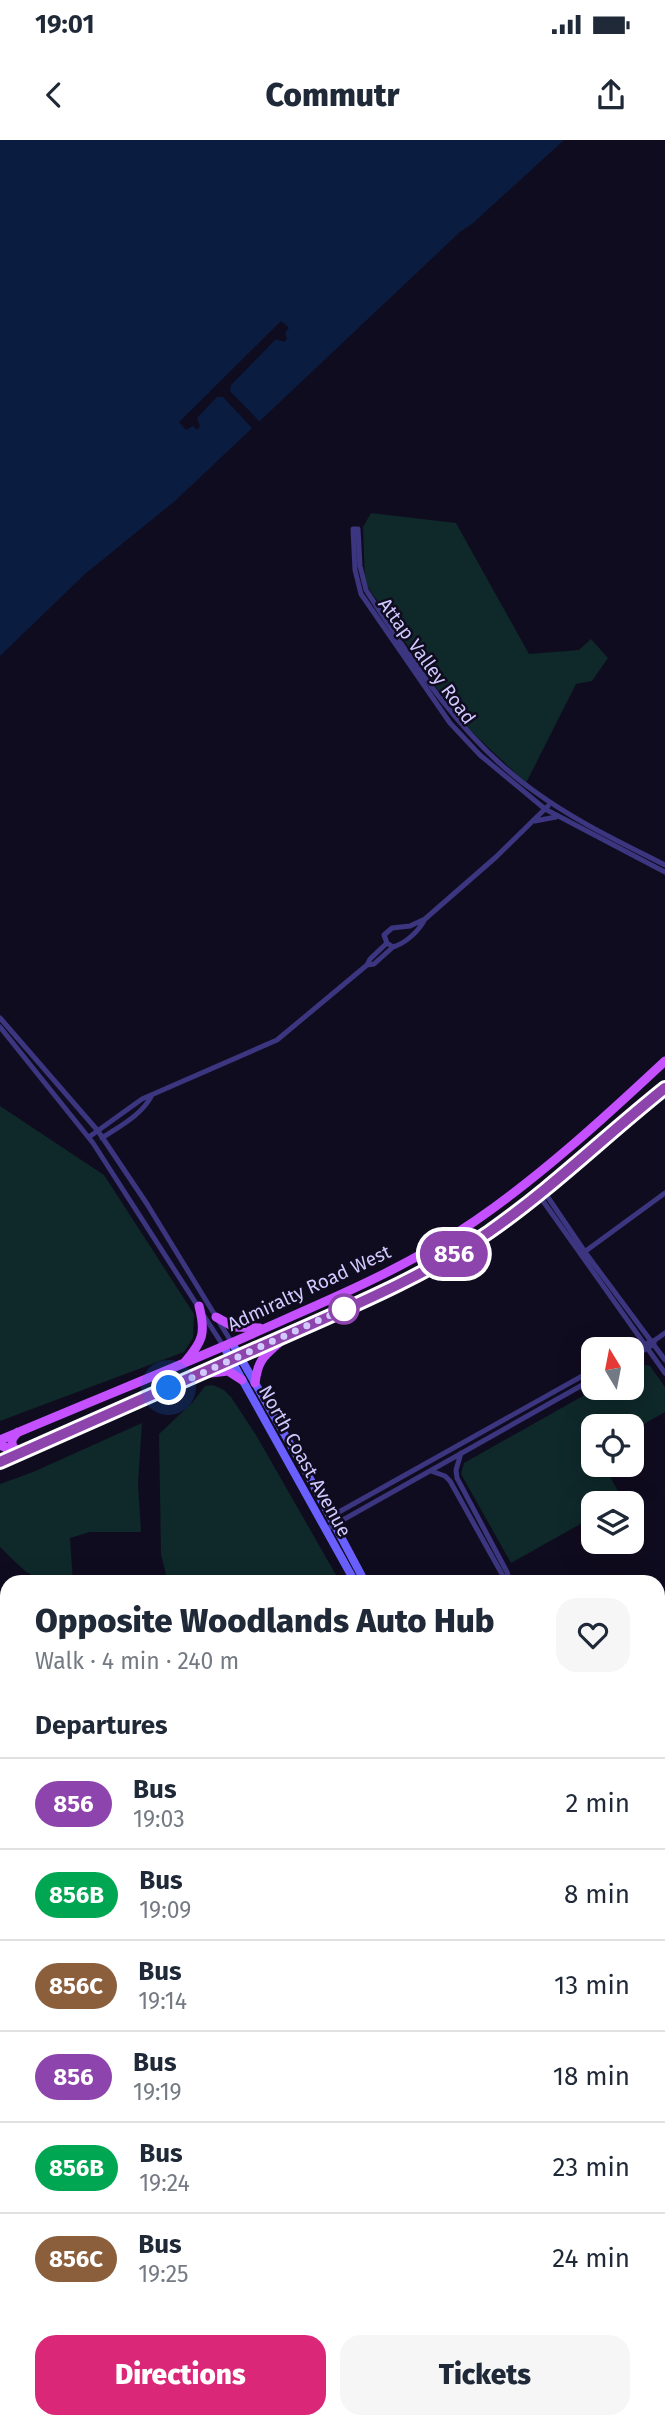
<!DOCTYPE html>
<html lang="en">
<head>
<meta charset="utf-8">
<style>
  :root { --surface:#fff; --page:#f6f6f7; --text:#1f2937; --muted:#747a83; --line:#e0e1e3; --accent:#db2777 }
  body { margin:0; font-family:"Fira Sans",sans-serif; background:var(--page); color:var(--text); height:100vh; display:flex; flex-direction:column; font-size:26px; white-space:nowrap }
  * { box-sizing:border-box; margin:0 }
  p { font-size:23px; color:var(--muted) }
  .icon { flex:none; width:38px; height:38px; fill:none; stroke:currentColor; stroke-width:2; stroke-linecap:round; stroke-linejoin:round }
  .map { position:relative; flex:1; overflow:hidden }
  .details { position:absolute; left:0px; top:1435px; width:665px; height:854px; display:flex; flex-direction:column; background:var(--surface); border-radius:21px 21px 0 0; box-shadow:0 7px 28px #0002 }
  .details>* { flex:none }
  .badge { padding:0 14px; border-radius:23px; font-size:24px; line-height:46px }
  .needle { width:46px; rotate:350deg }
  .fabs { position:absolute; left:581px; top:1197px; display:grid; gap:14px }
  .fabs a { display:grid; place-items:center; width:63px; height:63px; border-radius:14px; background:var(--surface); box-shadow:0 7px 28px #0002; font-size:35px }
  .you { position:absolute; width:35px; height:35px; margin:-18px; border:5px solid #fff; border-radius:50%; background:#1a73e8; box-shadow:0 0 0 10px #1a73e833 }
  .map>.badge { position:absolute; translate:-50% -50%; box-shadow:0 0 0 4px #fff }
  h2 { padding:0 35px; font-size:26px; line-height:63px }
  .round { display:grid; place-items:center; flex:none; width:74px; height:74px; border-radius:21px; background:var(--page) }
  .overview { display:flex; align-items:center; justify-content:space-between; height:119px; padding:0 35px }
  h1 { font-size:33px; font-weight:800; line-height:52px }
  .primary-button { display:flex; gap:14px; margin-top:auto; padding:14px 35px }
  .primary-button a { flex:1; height:80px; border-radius:21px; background:var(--accent); color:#fff; font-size:28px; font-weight:800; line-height:80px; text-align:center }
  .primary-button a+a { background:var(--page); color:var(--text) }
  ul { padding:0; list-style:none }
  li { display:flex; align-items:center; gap:21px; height:91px; padding:0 35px; border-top:2px solid var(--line) }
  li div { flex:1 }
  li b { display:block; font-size:26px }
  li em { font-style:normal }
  li .badge { min-width:77px; font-weight:700; text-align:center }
  .status { display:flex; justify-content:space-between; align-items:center; height:49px; padding:0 35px; background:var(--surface); direction:ltr }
  .status svg { height:19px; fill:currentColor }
  header { display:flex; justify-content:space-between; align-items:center; height:91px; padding:0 35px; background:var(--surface); font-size:32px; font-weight:800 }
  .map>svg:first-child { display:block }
  .green { fill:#0f2829 }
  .water { fill:#0a1c3f }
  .pier { fill:#100c1f }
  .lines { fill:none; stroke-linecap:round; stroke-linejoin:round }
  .minor { stroke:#3b367f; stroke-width:5 }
  .secondary { stroke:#6a60ff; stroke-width:8 }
  .primary { stroke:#c450ff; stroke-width:9 }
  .line-casing { stroke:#fff; stroke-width:16 }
  .line { stroke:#8e44ad; stroke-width:10 }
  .walk { stroke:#d1c9ff; stroke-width:7; stroke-dasharray:0 12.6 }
  .stop-dot { fill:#fff; stroke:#8e44ad; stroke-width:3.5 }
  .labels { text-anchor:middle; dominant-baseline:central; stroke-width:5; stroke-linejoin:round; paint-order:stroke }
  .street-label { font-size:19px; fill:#d1c9ff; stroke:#100c1f }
</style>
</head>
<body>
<div class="status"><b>19:01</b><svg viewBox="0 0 49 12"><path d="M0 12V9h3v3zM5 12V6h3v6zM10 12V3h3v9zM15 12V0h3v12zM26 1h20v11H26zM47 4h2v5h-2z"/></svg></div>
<header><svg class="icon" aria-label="back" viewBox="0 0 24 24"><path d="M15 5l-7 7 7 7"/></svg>Commutr<svg class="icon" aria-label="share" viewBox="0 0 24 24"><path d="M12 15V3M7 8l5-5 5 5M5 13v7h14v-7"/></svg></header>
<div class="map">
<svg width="665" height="2289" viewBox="0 0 665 2289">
  <rect width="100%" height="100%" fill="#100c1f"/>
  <path class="green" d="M 371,373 L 456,383 L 529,514 L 579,510 L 591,499 L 608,518 L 592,541 L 576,544 L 526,643 L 456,577 L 365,443 L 363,387 Z
    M 0,966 L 104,1035 L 194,1174 L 193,1198 L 184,1212 L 0,1281 Z
    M 639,1224 L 650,1226 L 665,1247 L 665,1272 L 632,1291 L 632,1286 L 593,1286 L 593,1325 L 604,1325 L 623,1361 L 618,1363 L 593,1363 L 593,1377 L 511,1423 L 461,1334 L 464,1323 L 597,1248 L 632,1248 L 632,1228 Z
    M 213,1245 L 224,1250 L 231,1257 L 256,1295 L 340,1442 L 164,1442 L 166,1434 L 161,1414 L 159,1294 L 193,1262 L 205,1246 Z
    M 142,1283 L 138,1344 L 141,1392 L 90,1392 L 70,1398 L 73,1442 C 31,1442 29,1435 0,1407 L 0,1344 L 33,1332 Z"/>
  <path class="water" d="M 0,0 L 564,0 L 472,84 L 460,92 L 175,361 L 85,434 L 0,516 Z"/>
  <path class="pier" d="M 281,181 L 289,188 L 285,193 L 287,199 L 284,202 L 276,199 L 231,245 L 230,251 L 260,282 L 253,289 L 223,257 L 217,257 L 197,278 L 200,286 L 197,290 L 193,286 L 186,290 L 179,282 Z"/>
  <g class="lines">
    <path class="minor" d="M 535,681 L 556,677
      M 665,725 C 620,702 575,681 534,651 C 462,600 413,523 366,450 L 360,426 L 358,389 L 353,389 L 355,430 L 361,454 L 450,583 L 480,615 L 545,669 L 665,732
      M 387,803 L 393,807 C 406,803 419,791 425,779 L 496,717 L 548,666
      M 387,803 L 384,795 L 392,788 L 410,786 L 425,779
      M 367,825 L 374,824 L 393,807
      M 0,878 L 98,991 L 147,1064 L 232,1203
      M 0,887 L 93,1003 L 224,1207
      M 89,997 L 142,959 L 277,900 L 367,825 L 370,819 L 387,803
      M 102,998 C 120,986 142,975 152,955
      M 543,1050 L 585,1112 L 665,1220
      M 538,1054 L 665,1233
      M 583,1113 L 665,1053
      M 631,1209 L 655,1200 L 665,1193
      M 632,1217 L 654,1204 L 654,1201
      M 461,1313 L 456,1330 L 457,1338 L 507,1432 L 510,1442
      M 431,1331 L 445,1336 L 450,1341 L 503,1436 L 509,1442
      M 330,1377 L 593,1230
      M 325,1390 L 593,1239
      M 658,1486 L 665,1482
      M 658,1492 L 665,1488
      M 658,2138 L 665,2137
      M 658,2145 L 665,2144
      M 566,2282 L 568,2289
      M 573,2282 L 575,2289
      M 268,2289 L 271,2282"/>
    <path class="secondary" d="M 232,1203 L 308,1335 L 365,1442
      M 224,1207 L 355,1442
      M 658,1612 L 665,1608
      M 658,1624 L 665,1620
      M 658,1871 L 665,1878
      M 658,1883 L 665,1890
      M 0,2130 L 7,2122
      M 0,2150 L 7,2143"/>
    <path class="primary" d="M 216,1177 L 234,1187 L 260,1188
      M 185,1222 C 203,1201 206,1193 199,1166
      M 211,1233 L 228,1231 L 242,1240
      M 255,1243 C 258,1220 263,1217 280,1202
      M 18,1292 C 12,1298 10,1301 14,1309 L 25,1310
      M 0,1300 C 96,1259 193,1221 288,1178 C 352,1150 417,1121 475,1081 C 543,1034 605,977 665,921
      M 0,1305 L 7,1308 L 8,1314 L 3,1321
      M 0,1322 C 90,1282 181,1242 271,1202 C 345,1170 422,1138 489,1092 C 551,1049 605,995 665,948
      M 0,2260 L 7,2262
      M 0,2272 L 7,2274
      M 27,2282 L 48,2289
      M 63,2282 L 83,2289
      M 656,2289 L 665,2287"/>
  </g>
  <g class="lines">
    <defs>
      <path id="line" d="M 0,1322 C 92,1281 184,1240 276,1200 C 348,1168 424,1137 489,1092 C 551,1049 606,995 665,948"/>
    </defs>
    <use href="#line" class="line-casing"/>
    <use href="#line" class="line"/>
    <path class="walk" d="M 169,1248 L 344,1169"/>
  </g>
  <circle class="stop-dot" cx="344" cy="1169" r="14"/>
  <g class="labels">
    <g class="street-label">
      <text transform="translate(427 521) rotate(54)">Attap Valley Road</text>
      <text transform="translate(309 1148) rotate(-25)">Admiralty Road West</text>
      <text transform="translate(305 1321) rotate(61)">North Coast Avenue</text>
    </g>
  </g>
</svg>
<div class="fabs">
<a><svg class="needle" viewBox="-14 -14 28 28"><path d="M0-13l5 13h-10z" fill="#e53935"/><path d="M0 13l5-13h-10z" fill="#747a83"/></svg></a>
<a><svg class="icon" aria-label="locate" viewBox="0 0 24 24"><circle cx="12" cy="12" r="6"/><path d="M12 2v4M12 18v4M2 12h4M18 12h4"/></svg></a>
<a><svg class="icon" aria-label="layers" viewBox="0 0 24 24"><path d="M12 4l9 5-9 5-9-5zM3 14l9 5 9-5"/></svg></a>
</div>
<div class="you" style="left:169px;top:1248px"></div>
<b class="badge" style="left:454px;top:1114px;background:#8e44ad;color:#fff">856</b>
<section class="details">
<div class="overview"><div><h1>Opposite Woodlands Auto Hub</h1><p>Walk · 4 min · 240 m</p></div><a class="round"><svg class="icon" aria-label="heart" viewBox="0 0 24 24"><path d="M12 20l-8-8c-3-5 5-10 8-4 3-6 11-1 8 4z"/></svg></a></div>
<h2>Departures</h2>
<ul>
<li><span class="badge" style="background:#8e44ad;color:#fff">856</span><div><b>Bus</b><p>19:03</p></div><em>2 min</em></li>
<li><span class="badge" style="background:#00a651;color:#fff">856B</span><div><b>Bus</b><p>19:09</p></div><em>8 min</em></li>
<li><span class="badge" style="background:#8b5e3c;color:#fff">856C</span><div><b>Bus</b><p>19:14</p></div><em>13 min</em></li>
<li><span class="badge" style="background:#8e44ad;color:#fff">856</span><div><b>Bus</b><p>19:19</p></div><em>18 min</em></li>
<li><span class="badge" style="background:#00a651;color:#fff">856B</span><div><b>Bus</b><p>19:24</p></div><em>23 min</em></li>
<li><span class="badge" style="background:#8b5e3c;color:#fff">856C</span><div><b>Bus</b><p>19:25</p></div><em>24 min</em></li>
</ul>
<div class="primary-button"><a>Directions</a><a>Tickets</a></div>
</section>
</div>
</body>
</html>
